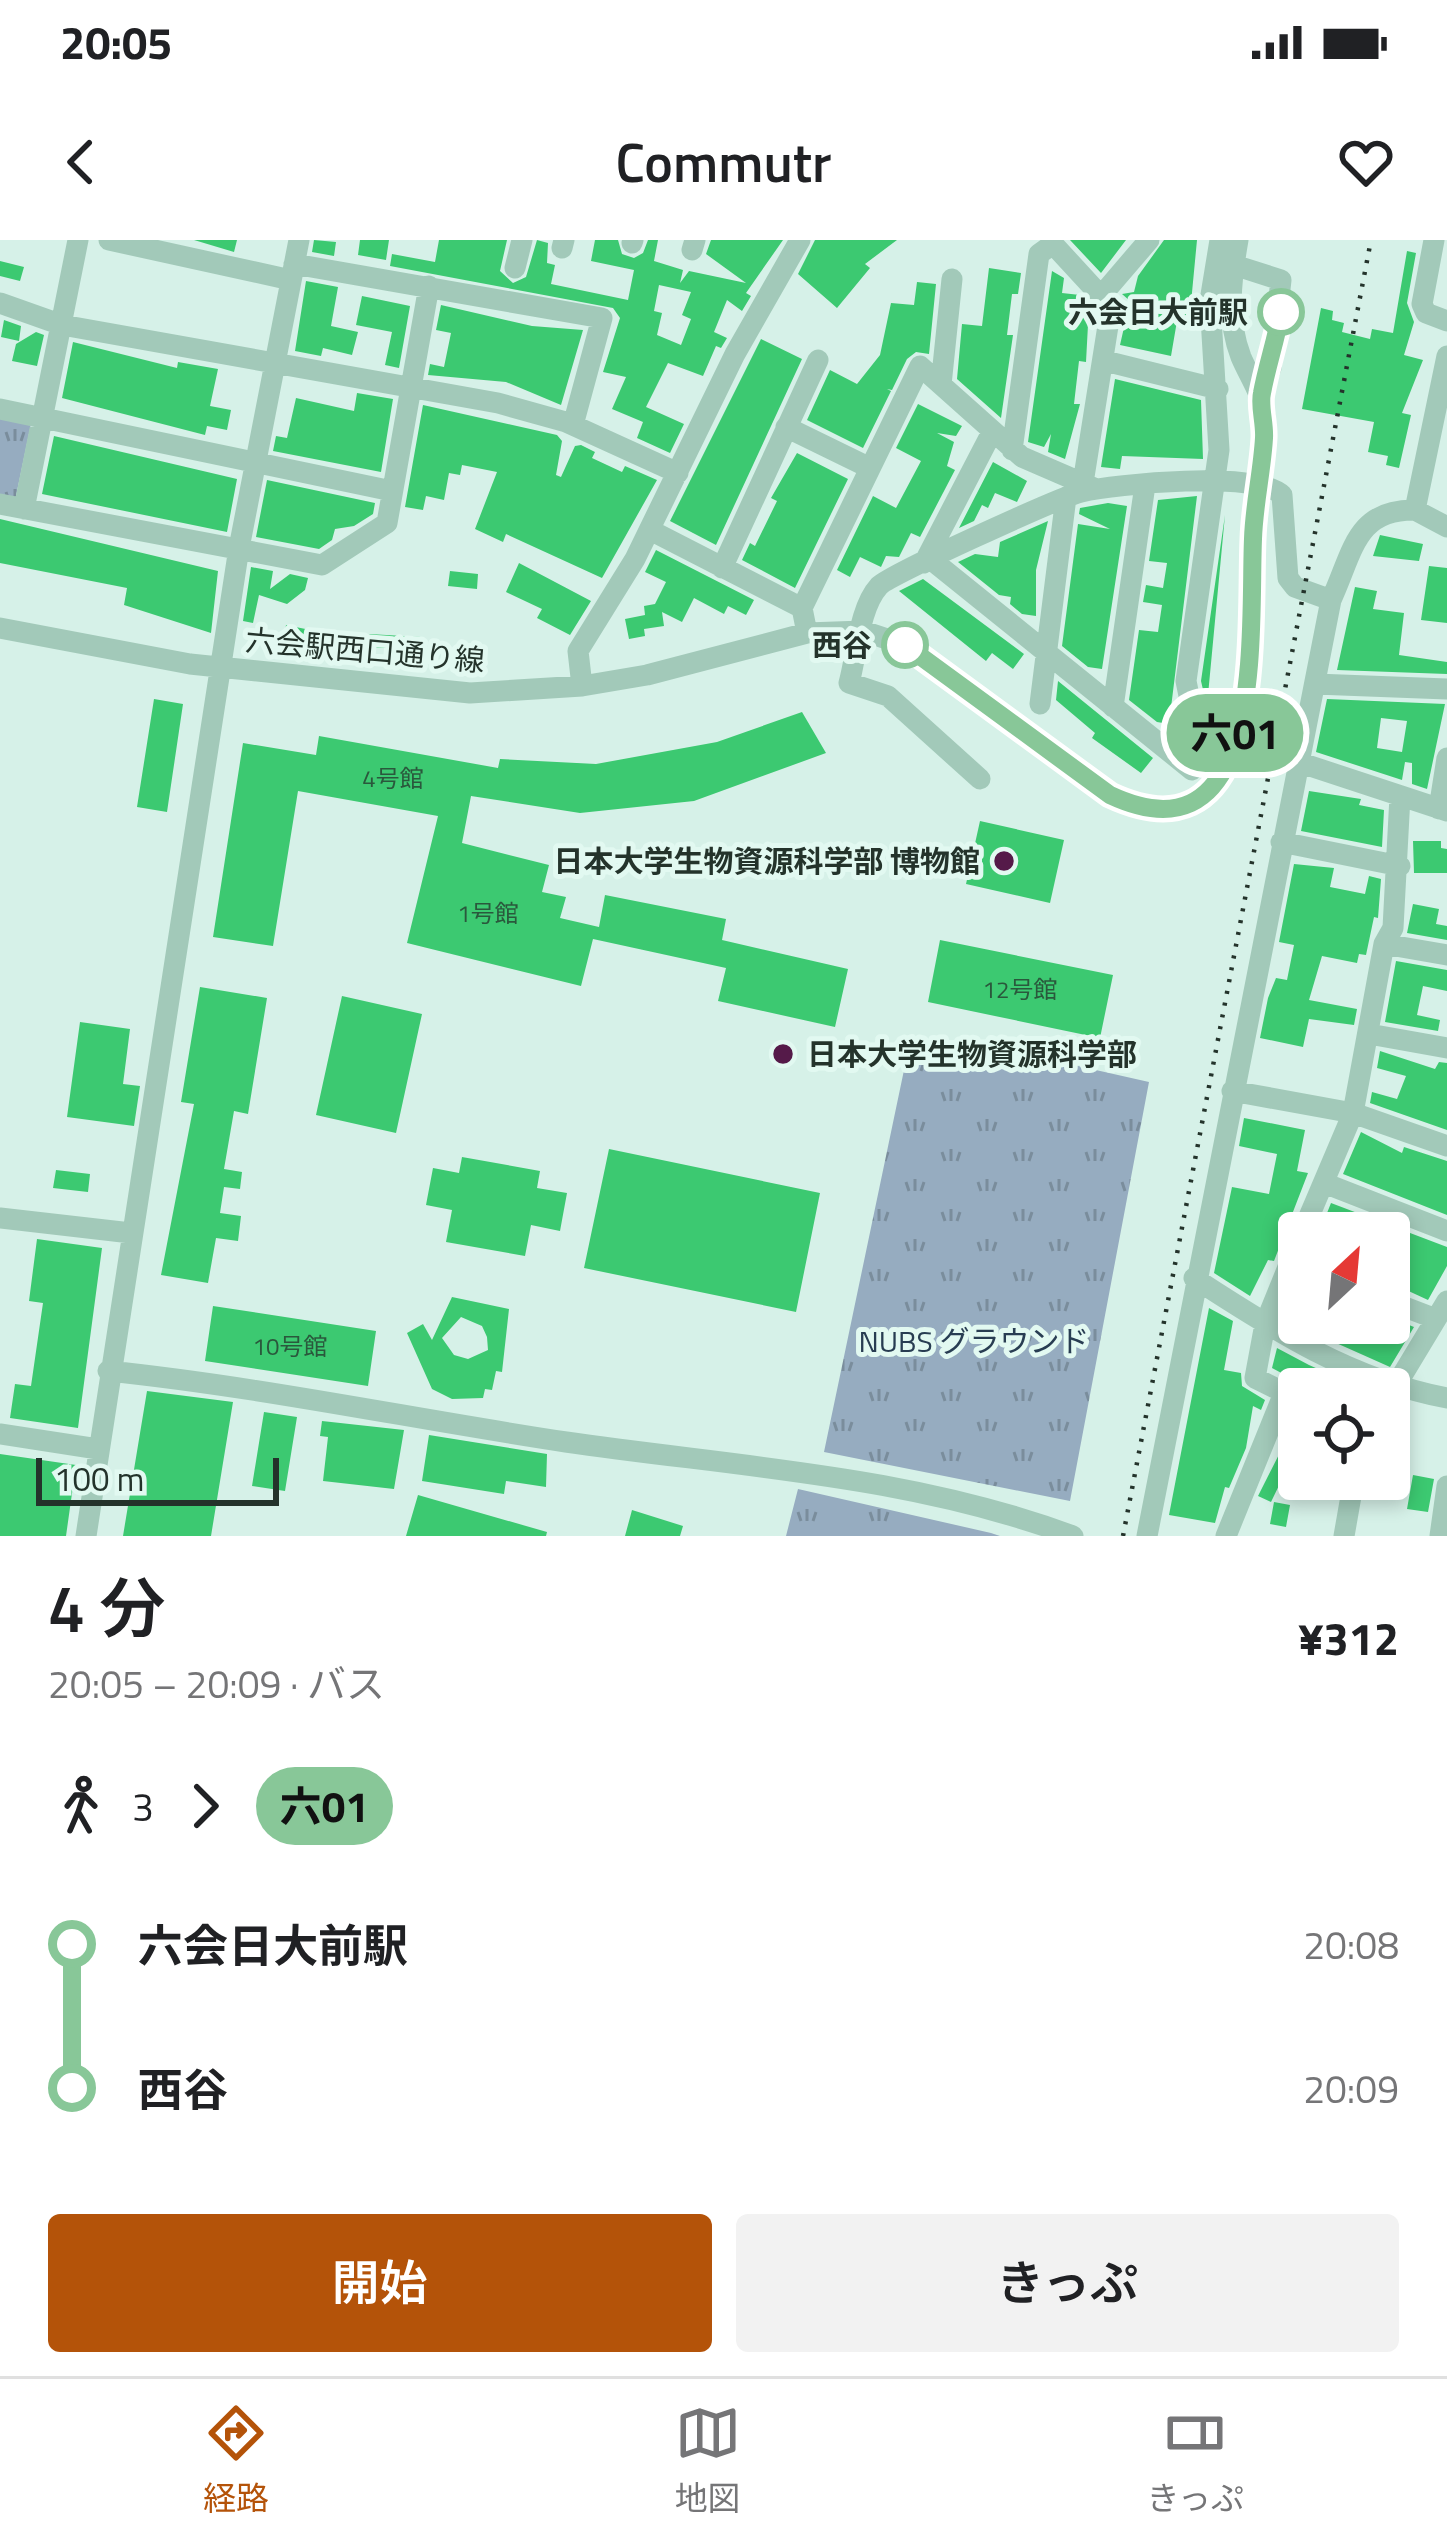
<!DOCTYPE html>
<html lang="ja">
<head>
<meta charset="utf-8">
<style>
  :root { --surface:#fff; --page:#f2f2f2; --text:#202124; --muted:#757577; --line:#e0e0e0; --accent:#b45309 }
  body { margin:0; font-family:"Titillium Web","Noto Sans JP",sans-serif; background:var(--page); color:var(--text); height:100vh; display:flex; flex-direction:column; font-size:45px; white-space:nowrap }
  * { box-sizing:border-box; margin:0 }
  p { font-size:39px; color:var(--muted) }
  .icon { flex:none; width:66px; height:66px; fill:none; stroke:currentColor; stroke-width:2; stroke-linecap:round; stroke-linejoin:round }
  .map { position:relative; height:1296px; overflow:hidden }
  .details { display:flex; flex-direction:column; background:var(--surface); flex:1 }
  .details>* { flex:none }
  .badge { padding:0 24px; border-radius:39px; font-size:42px; line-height:78px }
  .needle { width:78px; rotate:26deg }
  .tools { position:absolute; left:1278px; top:972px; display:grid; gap:24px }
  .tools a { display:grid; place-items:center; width:132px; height:132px; border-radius:12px; background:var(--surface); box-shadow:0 6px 18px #0003; font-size:60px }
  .scale { position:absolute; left:36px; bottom:30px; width:243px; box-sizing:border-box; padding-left:12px; border:6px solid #24332b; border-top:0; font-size:33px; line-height:42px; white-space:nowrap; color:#24332b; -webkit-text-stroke:9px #e2f9f1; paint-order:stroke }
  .map>.badge { position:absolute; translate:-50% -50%; box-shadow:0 0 0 6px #fff }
  .legs { display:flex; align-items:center; gap:18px; height:132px; padding:0 48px; font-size:39px }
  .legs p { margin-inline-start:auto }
  .overview { display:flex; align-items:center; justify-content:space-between; height:204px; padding:0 48px }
  h1 { font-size:66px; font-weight:600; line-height:90px }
  .action { display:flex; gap:24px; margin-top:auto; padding:24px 48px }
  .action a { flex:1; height:138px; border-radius:12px; background:var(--accent); color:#fff; font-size:48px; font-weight:600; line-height:138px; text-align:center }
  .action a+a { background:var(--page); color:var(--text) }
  ul { padding:0 48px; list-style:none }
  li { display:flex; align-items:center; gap:42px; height:144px; font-size:45px }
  li i { display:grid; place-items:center; width:18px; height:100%; margin:0 15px; background:currentColor }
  li i::after { content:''; width:30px; height:30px; margin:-15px; border:9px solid; border-radius:50%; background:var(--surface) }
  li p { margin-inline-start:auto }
  li:first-child i { background:linear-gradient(#0000 50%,currentColor 0) }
  li:last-child i { background:linear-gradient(currentColor 50%,#0000 0) }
  .status { display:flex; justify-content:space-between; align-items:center; height:84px; padding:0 60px; background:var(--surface); direction:ltr }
  .status svg { height:33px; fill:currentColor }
  header { display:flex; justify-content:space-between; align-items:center; height:156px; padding:0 48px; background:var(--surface); font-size:54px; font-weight:600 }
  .menu { display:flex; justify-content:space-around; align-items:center; height:168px; border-top:3px solid var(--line); background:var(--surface); font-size:33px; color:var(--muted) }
  .menu a { display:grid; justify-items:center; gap:6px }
  .menu .on { color:var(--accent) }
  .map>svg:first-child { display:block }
  .grass { fill:url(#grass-tufts) }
  .building { fill:#3cc971; fill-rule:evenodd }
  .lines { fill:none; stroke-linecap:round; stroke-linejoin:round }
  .minor { stroke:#a2c9b9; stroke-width:21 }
  .rail { stroke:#24332b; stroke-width:4.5; stroke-dasharray:3 9; stroke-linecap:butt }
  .line-1-casing { stroke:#fff; stroke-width:27 }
  .line-1 { stroke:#88c798; stroke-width:18 }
  .stop-1-dot { fill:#fff; stroke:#88c798; stroke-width:6 }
  .poi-dot { fill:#551a49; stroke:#e2f9f1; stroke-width:4.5 }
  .labels { text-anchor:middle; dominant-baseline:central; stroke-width:10; stroke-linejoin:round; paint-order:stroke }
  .number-label { font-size:24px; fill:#2a583c }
  .stop-label { font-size:30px; font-weight:bold; fill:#24332b; stroke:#e2f9f1; text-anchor:end }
  .street-label { font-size:30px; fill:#24332b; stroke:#e2f9f1 }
  .poi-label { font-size:30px; font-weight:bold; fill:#24332b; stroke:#e2f9f1; text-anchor:end }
  .park-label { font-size:30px; fill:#283d52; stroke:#e2f9f1 }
</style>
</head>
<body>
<div class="status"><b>20:05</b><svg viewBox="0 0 49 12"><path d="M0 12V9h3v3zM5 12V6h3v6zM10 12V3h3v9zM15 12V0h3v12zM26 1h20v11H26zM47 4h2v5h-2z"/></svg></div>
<header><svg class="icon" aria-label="back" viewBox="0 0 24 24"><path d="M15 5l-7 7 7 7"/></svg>Commutr<svg class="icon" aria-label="heart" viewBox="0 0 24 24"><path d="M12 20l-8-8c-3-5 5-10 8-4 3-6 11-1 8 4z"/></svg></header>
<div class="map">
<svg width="1447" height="1296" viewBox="0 0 1447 1296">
  <defs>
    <pattern id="grass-tufts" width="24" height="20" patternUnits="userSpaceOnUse" patternTransform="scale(3)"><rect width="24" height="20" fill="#96acc0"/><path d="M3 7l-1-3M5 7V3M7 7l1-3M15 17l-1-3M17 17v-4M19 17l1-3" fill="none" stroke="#7a8d9c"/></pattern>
  </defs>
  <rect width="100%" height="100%" fill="#d6f1e8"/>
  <path class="grass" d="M 0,173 L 32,179 L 15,261 L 0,258 Z
    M 963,800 L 1149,842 L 1070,1261 L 824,1212 L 908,811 Z
    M 798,1249 L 991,1293 L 1000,1296 L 786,1296 Z"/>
  <path class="building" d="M 194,0 L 237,0 L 234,12 Z
    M 314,0 L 336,2 L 334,16 L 312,12 Z
    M 360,0 L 389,0 L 386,20 L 358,15 Z
    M 439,0 L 507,0 L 500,31 L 513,43 L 526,37 L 537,0 L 548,3 L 547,23 L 555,25 L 551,44 L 628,60 L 634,30 L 591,21 L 595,0 L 618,0 L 622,14 L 634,18 L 643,13 L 648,0 L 658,0 L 654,21 L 683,30 L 680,43 L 689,31 L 746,43 L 706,14 L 711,0 L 783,0 L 746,53 L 751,56 L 742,71 L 727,60 L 714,92 L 727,98 L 721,108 L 716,106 L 703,136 L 668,123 L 646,167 L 684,184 L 670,213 L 637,198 L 643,182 L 612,169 L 626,137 L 603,132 L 620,78 L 613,68 L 390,26 L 392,14 L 435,22 ZM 659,45 L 691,52 L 682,75 L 691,79 L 681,105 L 657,95 L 662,73 L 654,71 Z
    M 815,0 L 897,0 L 865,24 L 870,28 L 837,68 L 798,34 Z
    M 1070,0 L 1126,0 L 1101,33 Z
    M 1164,0 L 1197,0 L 1189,84 L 1177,81 L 1171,116 L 1120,105 L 1130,61 L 1122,54 L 1134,52 L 1138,36 Z
    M 1407,11 L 1416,13 L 1407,63 L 1414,82 L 1404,115 L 1423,120 L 1402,173 L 1411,175 L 1399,228 L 1386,225 L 1388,216 L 1368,212 L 1374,182 L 1302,169 L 1321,68 L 1333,71 L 1332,80 L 1344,83 L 1342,92 L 1370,99 L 1372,89 L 1393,93 Z
    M 0,21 L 24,27 L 20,41 L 0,36 Z
    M 989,28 L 1021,33 L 1018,54 L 1012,54 L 1007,95 L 1013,95 L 1001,178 L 957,139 L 962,84 L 982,86 Z
    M 1052,31 L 1064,38 L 1062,53 L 1080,55 L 1089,66 L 1086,122 L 1079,121 L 1074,164 L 1080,164 L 1065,219 L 1048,212 L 1051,194 L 1044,207 L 1028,202 Z
    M 306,41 L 338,47 L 331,86 L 358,92 L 352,115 L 323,108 L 321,116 L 295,111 Z
    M 917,42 L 936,44 L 929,114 L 916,112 L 907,119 L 892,150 L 887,149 L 891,151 L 863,208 L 807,180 L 830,130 L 857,144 L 880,115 L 891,63 L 914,65 Z
    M 362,56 L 410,66 L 399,128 L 385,125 L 392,92 L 356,85 Z
    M 441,65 L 532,86 L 583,90 L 561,165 L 506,142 L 428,135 L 430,124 L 444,127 L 451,93 L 436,90 Z
    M 4,80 L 21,86 L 19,101 L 1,97 Z
    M 36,92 L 44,95 L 37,126 L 12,121 L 16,104 Z
    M 761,99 L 802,119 L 716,305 L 670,281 Z
    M 73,102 L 177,128 L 178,122 L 218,129 L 210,166 L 231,170 L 227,190 L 207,186 L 205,195 L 62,158 Z
    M 1115,139 L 1201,160 L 1203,219 L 1122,216 L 1120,229 L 1101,227 Z
    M 357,153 L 393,159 L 381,232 L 273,211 L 276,196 L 287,198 L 296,158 L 354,171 Z
    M 918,164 L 962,186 L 956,196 L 937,193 L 954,202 L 947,226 L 955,230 L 920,297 L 911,293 L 899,317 L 886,316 L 881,327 L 860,317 L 850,337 L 837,330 L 873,256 L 896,268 L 921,221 L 896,208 Z
    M 423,165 L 557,195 L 562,201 L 556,235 L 561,237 L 575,206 L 581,205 L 595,212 L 592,218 L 622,232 L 625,226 L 657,240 L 602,338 L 506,294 L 503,302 L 475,289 L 497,232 L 462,225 L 460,235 L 449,233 L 444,260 L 426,256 L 423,270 L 405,267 Z
    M 54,196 L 237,239 L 227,292 L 42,254 Z
    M 797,213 L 848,239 L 795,348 L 742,320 L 750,303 L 755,306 L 777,261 L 771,258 Z
    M 993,222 L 1027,241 L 1017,262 L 995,253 L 988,268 L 982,265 L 974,281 L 959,288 Z
    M 267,240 L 375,263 L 373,274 L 354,286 L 335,289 L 332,300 L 319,309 L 256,297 Z
    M 1197,256 L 1169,484 L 1157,482 L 1129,460 L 1139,390 L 1158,392 L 1162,365 L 1143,362 L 1146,345 L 1163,348 L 1167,323 L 1149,321 L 1158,260 Z
    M 1108,263 L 1127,266 L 1102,429 L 1088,427 L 1062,406 L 1078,284 L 1110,289 L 1079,274 L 1080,268 Z
    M 1225,275 L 1208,455 L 1204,454 L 1201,441 Z
    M 0,279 L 218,331 L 211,393 L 124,365 L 127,348 L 0,323 Z
    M 1048,281 L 1036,330 L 1036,376 L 1022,374 L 1010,364 L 1011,357 L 999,355 L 958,322 L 975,314 L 998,317 L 1000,302 Z
    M 1380,295 L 1423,304 L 1419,321 L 1373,316 Z
    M 656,310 L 754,360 L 746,375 L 728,366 L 724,374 L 694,358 L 682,382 L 662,372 L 664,386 L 644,389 L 645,396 L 629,399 L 625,379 L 645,375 L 644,366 L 655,364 L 666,342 L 645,332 Z
    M 519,323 L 591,361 L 570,395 L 537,378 L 542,369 L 506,352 Z
    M 1429,326 L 1447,328 L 1447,383 L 1421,380 Z
    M 251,327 L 273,331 L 270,349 L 290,334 L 308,338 L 305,350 L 287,364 L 259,355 L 253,383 L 243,381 Z
    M 450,331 L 478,334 L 477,349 L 448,346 Z
    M 923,339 L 1024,414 L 1013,429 L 992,413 L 986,421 L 899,351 Z
    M 1355,347 L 1377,351 L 1373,369 L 1404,373 L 1399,415 L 1447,422 L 1447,434 L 1337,430 Z
    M 286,385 L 320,392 L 317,406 L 284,399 Z
    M 369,394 L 421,397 L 421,410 L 368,407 Z
    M 1058,441 L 1153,518 L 1141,533 L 1092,498 L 1095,493 L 1056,460 Z
    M 154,459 L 183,464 L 167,572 L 137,567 Z
    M 1327,459 L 1445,464 L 1427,549 L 1412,544 L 1412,523 L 1405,522 L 1402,540 L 1316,512 ZM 1381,478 L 1407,481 L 1402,512 L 1377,508 Z
    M 802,472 L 826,513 L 694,561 L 580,573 L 471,556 L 462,603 L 549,625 L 542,652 L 566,657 L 560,678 L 599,687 L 605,655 L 726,679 L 722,700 L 848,729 L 835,787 L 718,761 L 726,728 L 593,699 L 581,746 L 407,703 L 438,576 L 298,551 L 273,706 L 213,697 L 243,503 L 316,515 L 319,496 L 498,528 L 500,519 L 596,524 L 717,502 Z
    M 1309,551 L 1361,559 L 1359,565 L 1384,570 L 1382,607 L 1301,591 Z
    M 980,581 L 1064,600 L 1050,663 L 966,644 Z
    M 1413,601 L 1441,601 L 1441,608 L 1447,609 L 1447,633 L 1414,633 Z
    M 1294,624 L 1334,628 L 1330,647 L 1365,654 L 1369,636 L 1381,639 L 1378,678 L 1374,677 L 1366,715 L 1359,714 L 1357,723 L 1322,716 L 1309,760 L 1357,769 L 1354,785 L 1309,779 L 1303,807 L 1260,798 L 1268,758 L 1276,738 L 1287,740 L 1294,705 L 1279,702 Z
    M 1413,664 L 1439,669 L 1436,684 L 1447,686 L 1447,700 L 1407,693 Z
    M 940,700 L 1113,735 L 1100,798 L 928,762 Z
    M 1396,721 L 1447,730 L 1447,751 L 1423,746 L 1417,775 L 1440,780 L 1438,791 L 1385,782 Z
    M 200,747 L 267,758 L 248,874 L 234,871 L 224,929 L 242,932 L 240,949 L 224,947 L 220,973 L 241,976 L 238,1001 L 216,998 L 208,1043 L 161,1035 L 194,864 L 181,862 Z
    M 342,756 L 422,774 L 396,893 L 316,875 Z
    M 80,782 L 130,789 L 123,844 L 140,846 L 134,886 L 67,877 Z
    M 1380,811 L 1435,829 L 1439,822 L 1447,823 L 1447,890 L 1370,863 L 1372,852 L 1397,859 L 1406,836 L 1377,828 Z
    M 1244,878 L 1305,890 L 1297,931 L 1308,933 L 1274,1021 L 1268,1020 L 1250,1056 L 1214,1033 L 1232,947 L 1269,954 L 1277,914 L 1239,906 Z
    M 1361,892 L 1402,913 L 1404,907 L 1447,921 L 1447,975 L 1343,934 Z
    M 609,909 L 820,953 L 796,1072 L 584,1028 Z
    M 462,917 L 540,931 L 537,948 L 567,953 L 560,991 L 531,985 L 525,1016 L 446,1002 L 452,970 L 426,965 L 433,928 L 459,933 Z
    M 56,930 L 90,934 L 88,952 L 53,948 Z
    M 1331,963 L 1447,1007 L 1447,1026 L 1428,1060 L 1389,1042 L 1389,993 L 1360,993 L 1325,978 Z
    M 37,999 L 102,1008 L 78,1188 L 10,1178 L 15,1144 L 31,1146 L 43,1063 L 29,1061 Z
    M 452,1057 L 509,1069 L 502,1132 L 496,1131 L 492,1150 L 485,1149 L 483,1158 L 452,1159 L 432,1149 L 407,1093 L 423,1084 L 432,1100 ZM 461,1077 L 482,1086 L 487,1097 L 488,1110 L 468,1119 L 454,1115 L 442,1098 Z
    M 213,1066 L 376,1091 L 368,1146 L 205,1121 Z
    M 1209,1068 L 1233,1081 L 1224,1130 L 1241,1133 L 1242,1146 L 1265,1160 L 1261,1170 L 1253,1166 L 1246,1208 L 1229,1248 L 1225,1247 L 1215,1283 L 1169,1275 Z
    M 1389,1077 L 1414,1087 L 1390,1127 L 1307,1090 L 1310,1083 L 1389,1083 Z
    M 1277,1108 L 1309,1125 L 1363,1149 L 1304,1145 L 1272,1128 Z
    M 147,1151 L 233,1162 L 211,1296 L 123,1296 Z
    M 264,1172 L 297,1177 L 285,1251 L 252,1246 Z
    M 1299,1175 L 1299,1231 L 1296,1238 L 1285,1233 L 1271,1262 L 1258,1256 Z
    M 322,1181 L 404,1190 L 394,1249 L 323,1241 L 328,1197 L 320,1196 Z
    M 429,1195 L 547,1214 L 546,1247 L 506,1241 L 504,1254 L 422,1241 Z
    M 0,1214 L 76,1225 L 66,1296 L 0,1296 Z
    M 1413,1235 L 1434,1239 L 1428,1272 L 1407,1269 Z
    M 418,1255 L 547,1292 L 546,1296 L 406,1296 Z
    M 1274,1262 L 1290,1265 L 1286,1287 L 1270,1284 Z
    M 632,1270 L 683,1286 L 680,1296 L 625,1296 Z"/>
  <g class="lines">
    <path class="minor" d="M 109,0 L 291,40
      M 1434,0 L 1422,64 L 1426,73 L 1447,81
      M 632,3 L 633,0
      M 562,8 L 564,0
      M 692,10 L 695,0
      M 294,24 L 602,78 L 573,185
      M 1234,25 L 1281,40 L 1271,128 L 1260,157
      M 515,28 L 522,0
      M 1101,56 L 1149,0
      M 0,63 L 62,85 L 498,163 L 566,182 L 678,233
      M 1447,116 L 1415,270 L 1447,287
      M 1105,121 L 1218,149
      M 941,145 L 952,39
      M 0,169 L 392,251
      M 786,187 L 870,228
      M 1012,210 L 1039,14 L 1053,4 L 1111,67 L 1083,243
      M 0,264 L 322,325 L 387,283 L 429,46
      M 24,269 L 78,0
      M 650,290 L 802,368
      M 928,317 L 1192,530
      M 924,323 L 992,192
      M 722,328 L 818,120
      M 0,388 L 190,424 L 470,453 L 582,446 L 647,435 L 807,393 L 863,391 L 905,405 L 1110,555 C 1264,627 1252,392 1252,303 C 1252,261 1270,217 1265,176 C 1262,154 1249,136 1241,117 C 1226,78 1231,40 1238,0
      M 807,393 L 802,368 L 920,126 L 1022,217 L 1096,249
      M 1315,444 L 1447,449
      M 582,446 L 578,411 L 635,319 L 735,114 L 800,0
      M 1040,464 L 1066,257
      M 1113,467 L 1145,245
      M 1198,500 L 1186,441 L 1219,210 L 1210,61 L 1220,0
      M 1295,521 L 1447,571
      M 980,539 L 888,456 L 849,443 C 857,414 859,368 879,346 C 888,335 1061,257 1081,252 C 1116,244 1257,230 1282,255 L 1288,338 L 1295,347 L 1331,360 C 1353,313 1355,269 1415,270
      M 1439,569 L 1447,518
      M 1281,602 L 1400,626
      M 1384,704 L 1447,715
      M 1369,794 L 1447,808
      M 1232,851 L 1353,873 L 1447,906
      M 1324,943 L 1447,991
      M 0,978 L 131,993
      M 1302,993 L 1353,873 L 1384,704 L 1393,688 L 1400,556
      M 1299,1000 L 1265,1084 L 1255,1138 L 1299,1160
      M 1194,1038 C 1275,1091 1352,1140 1447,1158
      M 1389,1061 L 1436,1079
      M 108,1131 C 262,1147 413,1179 566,1202 C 738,1227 909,1235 1073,1296
      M 1389,1157 L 1447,1061
      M 0,1194 L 98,1209
      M 86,1296 L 239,308 L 299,0
      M 1147,1296 L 1331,360
      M 1226,1296 L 1284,1153
      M 1344,1296 L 1354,1239
      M 1440,1296 L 1447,1246"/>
    <path class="rail" d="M 1123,1296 L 1371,0"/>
  </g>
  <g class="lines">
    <defs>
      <path id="line-1" d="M 905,405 L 1110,555 C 1268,629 1249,388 1253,299 C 1254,265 1262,232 1264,198 C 1265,183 1259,166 1262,153 C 1267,126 1276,100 1281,72"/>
    </defs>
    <use href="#line-1" class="line-1-casing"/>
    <use href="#line-1" class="line-1"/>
  </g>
  <g class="stop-1-dot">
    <circle cx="1281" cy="72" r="21"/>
    <circle cx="905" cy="405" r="21"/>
  </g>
  <g class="poi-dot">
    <circle cx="1004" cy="621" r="12"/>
    <circle cx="783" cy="814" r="12"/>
  </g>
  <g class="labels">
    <g class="number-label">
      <text x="393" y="538">4号館</text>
      <text x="488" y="673">1号館</text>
      <text x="1020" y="749">12号館</text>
      <text x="290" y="1106">10号館</text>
    </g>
    <g class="stop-label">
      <text x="1248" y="72">六会日大前駅</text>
      <text x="872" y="405">西谷</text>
    </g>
    <g class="street-label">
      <text transform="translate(365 410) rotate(5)">六会駅西口通り線</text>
    </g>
    <g class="poi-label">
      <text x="980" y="621">日本大学生物資源科学部 博物館</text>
      <text x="807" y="814" text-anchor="start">日本大学生物資源科学部</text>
    </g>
    <g class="park-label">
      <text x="974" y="1101">NUBS グラウンド</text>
    </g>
  </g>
</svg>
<div class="tools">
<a><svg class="needle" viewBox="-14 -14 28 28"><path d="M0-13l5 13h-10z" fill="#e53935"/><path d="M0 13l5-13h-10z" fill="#757577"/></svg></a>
<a><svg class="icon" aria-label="locate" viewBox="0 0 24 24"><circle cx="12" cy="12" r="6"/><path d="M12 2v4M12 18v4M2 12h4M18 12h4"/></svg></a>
</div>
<div class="scale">100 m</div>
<b class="badge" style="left:1235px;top:493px;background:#88c798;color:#111">六01</b>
</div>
<section class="details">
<div class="overview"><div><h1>4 分</h1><p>20:05 – 20:09 · バス</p></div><b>¥312</b></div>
<div class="legs"><svg class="icon" aria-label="walk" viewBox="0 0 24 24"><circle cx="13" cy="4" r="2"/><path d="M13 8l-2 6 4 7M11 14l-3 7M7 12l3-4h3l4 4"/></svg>3<svg class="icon" aria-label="forward" viewBox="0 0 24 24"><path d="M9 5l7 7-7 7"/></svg><b class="badge" style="background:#88c798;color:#111">六01</b></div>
<ul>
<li><i style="color:#88c798"></i><b>六会日大前駅</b><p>20:08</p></li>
<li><i style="color:#88c798"></i><b>西谷</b><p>20:09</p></li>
</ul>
<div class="action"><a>開始</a><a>きっぷ</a></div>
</section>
<nav class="menu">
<a class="on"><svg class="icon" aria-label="directions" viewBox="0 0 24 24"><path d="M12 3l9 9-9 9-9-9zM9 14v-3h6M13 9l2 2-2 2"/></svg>経路</a>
<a><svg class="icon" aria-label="map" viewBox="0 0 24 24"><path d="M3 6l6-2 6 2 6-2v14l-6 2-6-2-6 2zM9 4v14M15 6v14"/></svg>地図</a>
<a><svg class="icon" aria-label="tickets" viewBox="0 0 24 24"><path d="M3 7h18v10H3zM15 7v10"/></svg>きっぷ</a>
</nav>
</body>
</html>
